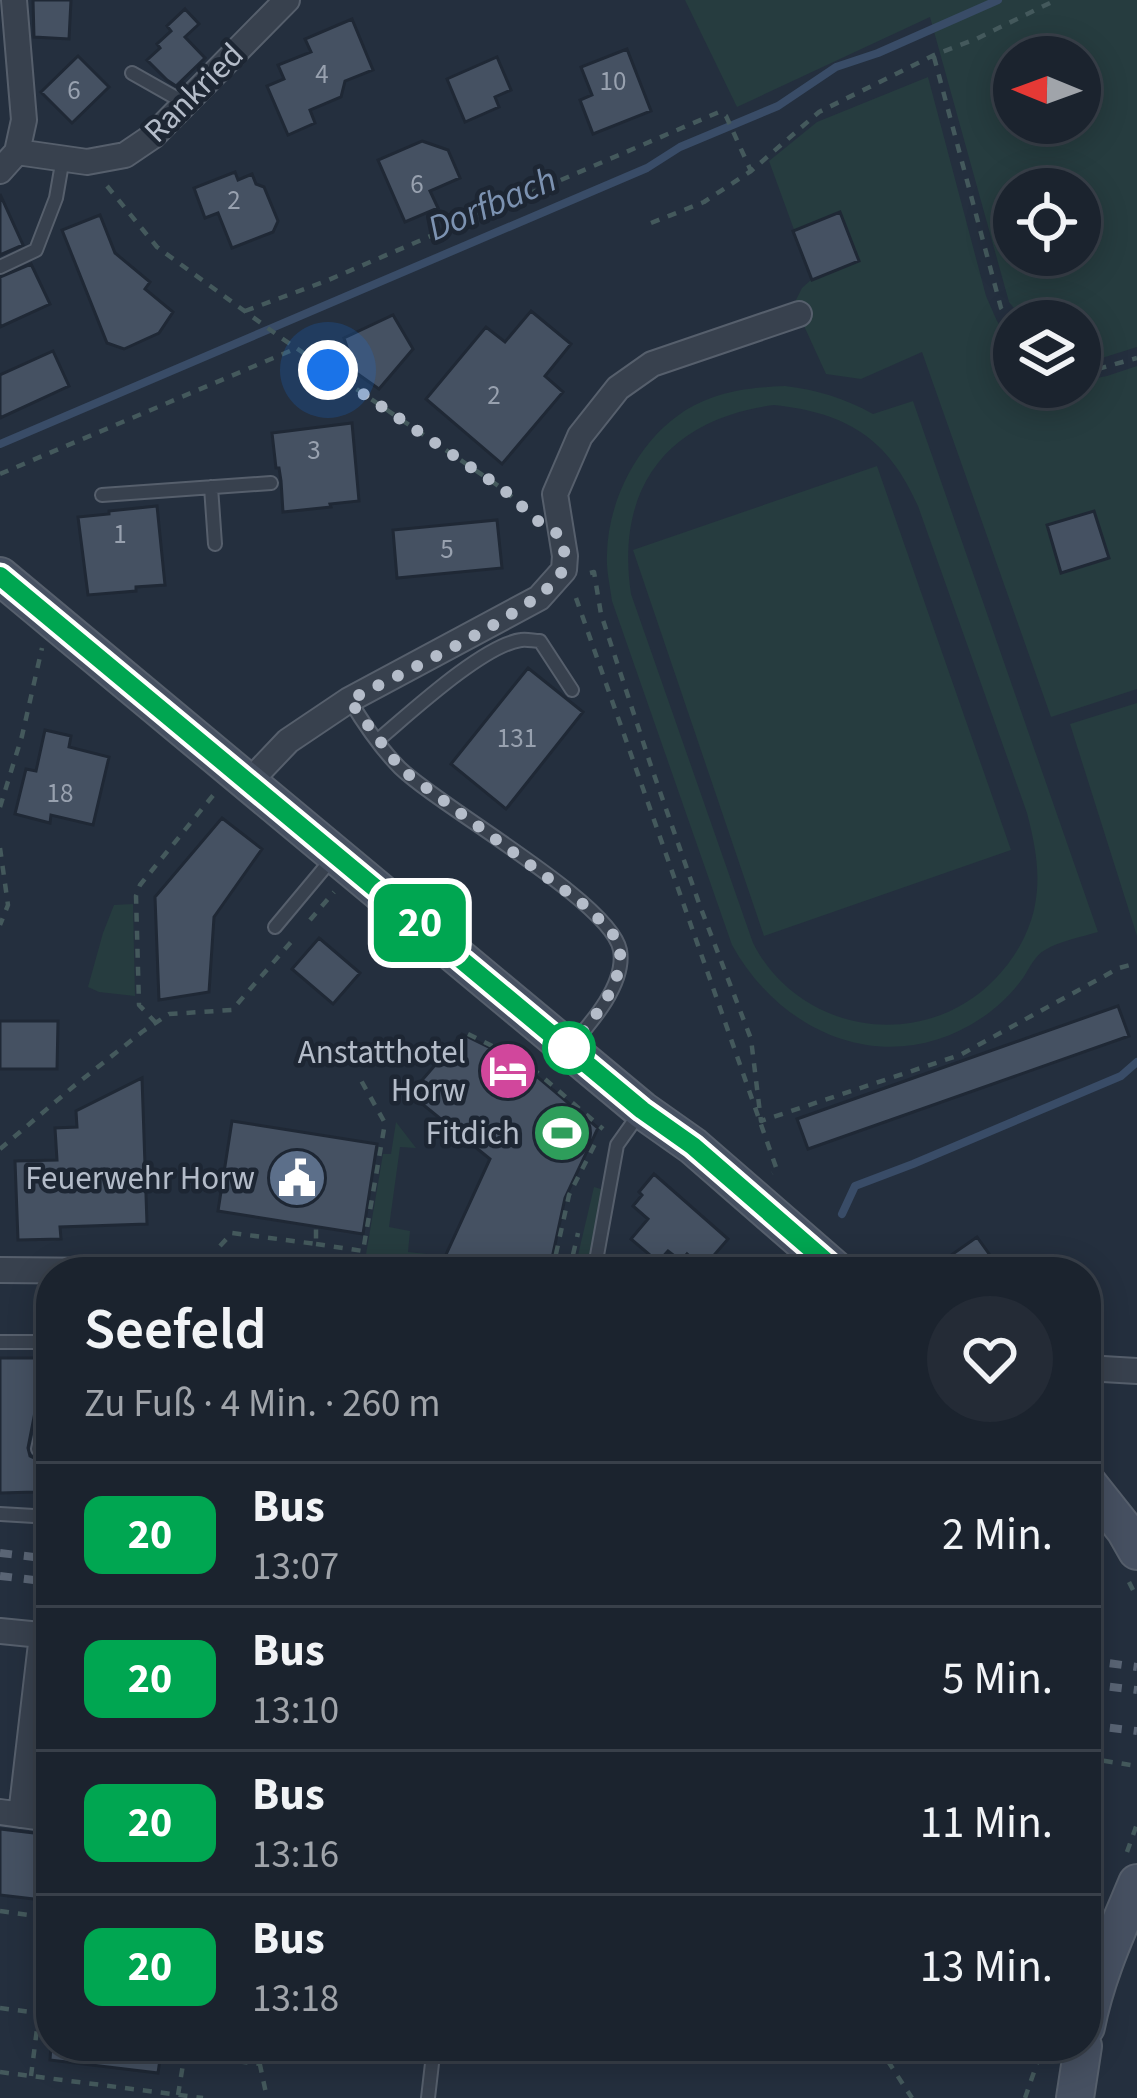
<!DOCTYPE html>
<html lang="de">
<head>
<meta charset="utf-8">
<style>
  :root { --surface:#1b232e; --page:#242b36; --text:#f1f3f6; --muted:#a0a4aa; --line:#39404a }
  body { margin:0; font-family:"Source Sans 3",sans-serif; background:var(--page); color:var(--text); height:100vh; display:flex; flex-direction:column; font-size:45px; white-space:nowrap }
  * { box-sizing:border-box; margin:0 }
  p { font-size:39px; color:var(--muted) }
  .icon { flex:none; width:66px; height:66px; fill:none; stroke:currentColor; stroke-width:2; stroke-linecap:round; stroke-linejoin:round }
  .map { position:relative; flex:1; overflow:hidden }
  .panel { position:absolute; left:36px; top:1257px; width:1065px; height:804px; display:flex; flex-direction:column; background:var(--surface); border-radius:48px; box-shadow:0 6px 30px #0003,0 0 0 3px var(--line) }
  .panel>* { flex:none }
  .badge { padding:0 24px; border-radius:18px; font-size:42px; line-height:78px }
  .needle { width:78px; rotate:271deg }
  .tools { position:absolute; left:993px; top:36px; display:grid; gap:24px }
  .tools a { display:grid; place-items:center; width:108px; height:108px; border-radius:50%; background:var(--surface); box-shadow:0 6px 30px #0003,0 0 0 3px var(--line); font-size:60px }
  .you { position:absolute; width:60px; height:60px; margin:-30px; border:9px solid #fff; border-radius:50%; background:#1a73e8; box-shadow:0 0 0 18px #1a73e833 }
  .map>.badge { position:absolute; translate:-50% -50%; box-shadow:0 0 0 6px #fff }
  .round { display:grid; place-items:center; flex:none; width:126px; height:126px; border-radius:63px; background:var(--page) }
  .head { display:flex; align-items:center; justify-content:space-between; height:204px; padding:0 48px }
  h1 { font-size:57px; font-weight:600; line-height:90px }
  ul { padding:0; list-style:none }
  li { display:flex; align-items:center; gap:36px; height:144px; padding:0 48px; border-top:3px solid var(--line) }
  li div { flex:1 }
  li b { display:block; font-size:45px }
  li em { font-style:normal }
  li .badge { min-width:132px; font-weight:700; text-align:center }
  .map>svg:first-child { display:block }
  .green { fill:#263c3f; fill-rule:evenodd }
  .lines { fill:none; stroke-linecap:round; stroke-linejoin:round }
  .stream { stroke:#394c67; stroke-width:8 }
  .building { fill:#455162; stroke:#1f2835; stroke-width:3 }
  .lane-casing { stroke:#565f6c; stroke-width:16 }
  .street-casing { stroke:#565f6c; stroke-width:28 }
  .secondary-casing { stroke:#565f6c; stroke-width:40 }
  .path { stroke:#44595c; stroke-width:4.5; stroke-dasharray:9 9; stroke-linecap:butt }
  .lane { stroke:#38414e; stroke-width:12 }
  .street { stroke:#38414e; stroke-width:24 }
  .secondary { stroke:#465061; stroke-width:36 }
  .rail { stroke:#5a6575; stroke-width:8; stroke-dasharray:12 12; stroke-linecap:butt }
  .line-casing { stroke:#fff; stroke-width:27 }
  .line { stroke:#00a651; stroke-width:18 }
  .walk { stroke:#b4bcc9; stroke-width:12; stroke-dasharray:0 21.6 }
  .stop-dot { fill:#fff; stroke:#00a651; stroke-width:6 }
  .labels { text-anchor:middle; dominant-baseline:central; stroke-width:9; stroke-linejoin:round; paint-order:stroke }
  .number-label { font-size:27px; fill:#98a1af }
  .street-label { font-size:33px; fill:#b4bcc9; stroke:#1d2633 }
  .poi-label { font-size:33px; fill:#b4bcc9; stroke:#1d2633; text-anchor:end }
  .water-label { font-size:36px; font-style:italic; fill:#7c92b1; stroke:#1d2633 }
</style>
</head>
<body>
<div class="map">
<svg width="1137" height="2098" viewBox="0 0 1137 2098">
  <rect width="100%" height="100%" fill="#242f3e"/>
  <path class="green" d="M 685,0 L 1137,0 L 1137,347 L 1102,358 L 1080,357 L 1080,321 L 1024,321 L 1009,302 L 930,17 L 737,107 ZM 1014,57 L 1080,57 L 1080,123 L 1014,123 ZM 1014,189 L 1080,189 L 1080,255 L 1014,255 Z
    M 928,77 L 986,296 L 997,321 L 1014,346 L 1014,387 L 1080,387 L 1080,381 L 1107,376 L 1137,366 L 1137,689 L 1051,717 L 922,352 L 861,379 L 826,374 L 794,304 L 802,288 L 812,279 L 769,161 L 817,122 Z
    M 785,386 C 818,390 844,398 873,414 L 913,401 L 1098,932 C 1081,937 1060,941 1045,950 C 1035,955 1029,969 1023,978 C 1012,993 998,1007 983,1017 C 891,1080 783,1037 732,945 L 612,601 C 610,585 606,570 607,554 C 608,491 650,419 711,398 C 735,389 760,387 785,386 ZM 774,405 C 847,413 888,438 918,506 L 1027,813 C 1035,844 1041,873 1035,905 C 1030,932 1015,958 996,978 C 925,1053 800,1035 753,943 L 631,594 C 615,487 668,419 774,405 Z
    M 877,466 L 1011,850 L 764,936 L 633,550 Z
    M 1137,703 L 1137,936 L 1070,724 Z
    M 133,904 L 135,996 L 99,992 L 88,987 L 103,933 L 114,905 Z
    M 396,1122 L 416,1148 L 400,1147 L 389,1227 L 410,1231 L 408,1252 L 436,1255 L 428,1272 L 363,1272 L 383,1154 L 391,1154 Z
    M 594,1187 L 604,1190 L 589,1272 L 574,1272 Z"/>
  <g class="lines">
    <path class="stream" d="M 0,444 L 647,168 L 680,147 L 778,106 L 836,67 L 878,53 L 998,0
      M 842,1214 L 855,1186 L 913,1164 L 1121,1076 L 1137,1062"/>
  </g>
  <path class="building" d="M 33,0 L 71,0 L 69,39 L 34,37 Z
    M 185,9 L 199,24 L 185,37 L 205,58 L 176,86 L 167,80 L 147,60 L 160,48 L 157,44 L 171,31 L 167,26 Z
    M 352,19 L 373,70 L 345,81 L 341,97 L 310,110 L 315,123 L 288,135 L 267,86 L 284,79 L 278,65 L 311,52 L 305,39 Z
    M 627,49 L 651,111 L 593,134 L 580,100 L 592,95 L 581,67 Z
    M 78,56 L 109,87 L 72,123 L 41,92 Z
    M 497,57 L 511,90 L 495,97 L 499,107 L 465,122 L 447,79 Z
    M 422,141 L 448,150 L 460,178 L 430,191 L 438,208 L 405,222 L 378,160 Z
    M 235,172 L 238,180 L 252,174 L 256,184 L 264,187 L 278,221 L 273,232 L 232,248 L 218,213 L 205,218 L 194,188 Z
    M 0,194 L 23,245 L 0,255 Z
    M 840,212 L 859,261 L 812,280 L 793,231 Z
    M 100,215 L 115,253 L 150,282 L 145,289 L 173,312 L 159,333 L 124,349 L 107,343 L 62,230 Z
    M 31,264 L 50,304 L 0,327 L 0,277 Z
    M 531,311 L 571,344 L 545,376 L 563,392 L 502,464 L 426,399 L 486,327 L 505,342 Z
    M 393,315 L 413,349 L 379,389 L 355,372 L 344,338 Z
    M 53,351 L 69,386 L 0,418 L 0,375 Z
    M 352,423 L 359,501 L 330,504 L 331,507 L 283,512 L 281,481 L 279,468 L 276,468 L 272,433 Z
    M 157,506 L 165,585 L 136,587 L 136,591 L 88,595 L 78,517 L 109,514 L 109,511 Z
    M 1094,511 L 1109,558 L 1061,573 L 1047,525 Z
    M 497,520 L 502,568 L 397,578 L 393,530 Z
    M 528,668 L 583,712 L 506,809 L 451,764 Z
    M 45,730 L 71,736 L 69,747 L 109,757 L 93,825 L 51,815 L 50,823 L 15,814 L 26,769 L 36,771 Z
    M 222,818 L 262,849 L 214,917 L 209,992 L 159,1000 L 155,897 Z
    M 319,938 L 360,973 L 333,1004 L 292,969 Z
    M 1118,1006 L 1129,1036 L 808,1149 L 797,1119 Z
    M 0,1021 L 58,1021 L 57,1069 L 0,1069 Z
    M 462,1034 L 521,1063 L 598,1128 L 565,1198 L 549,1272 L 438,1272 L 490,1159 L 410,1094 Z
    M 142,1078 L 147,1224 L 60,1227 L 61,1239 L 18,1240 L 15,1161 L 57,1160 L 55,1128 L 77,1127 L 76,1111 Z
    M 232,1121 L 377,1144 L 363,1234 L 218,1211 Z
    M 654,1174 L 728,1239 L 703,1268 L 687,1254 L 681,1261 L 668,1251 L 658,1262 L 631,1239 L 648,1219 L 633,1206 L 642,1195 L 639,1192 Z
    M 977,1237 L 1002,1272 L 927,1272 Z
    M 0,1358 L 35,1358 L 35,1412 L 28,1448 L 30,1456 L 36,1459 L 35,1492 L 0,1493 Z
    M 0,1829 L 51,1835 L 51,1901 L 0,1895 Z
    M 51,2046 L 162,2046 L 158,2073 L 50,2060 Z"/>
  <g class="lines">
    <defs>
      <path id="lane" d="M 132,73 L 185,103
        M 0,267 L 36,250 L 56,198 L 63,158
        M 211,487 L 215,544
        M 102,495 L 271,483
        M 350,701 C 364,724 381,749 400,768 C 440,807 611,902 620,950 C 626,984 591,1023 570,1047
        M 378,740 C 409,714 483,645 521,640 C 527,639 534,641 540,641 L 572,690
        M 275,927 L 331,860
        M 594,1272 L 617,1145 L 639,1114
        M 0,1342 L 51,1342
        M 38,1449 L 51,1391
        M 0,1514 L 51,1517
        M 428,2098 L 434,2046"/>
      <path id="street" d="M 17,152 L 87,162 L 125,155 L 153,136 L 287,0
        M 0,171 L 17,152 L 24,120 L 14,0
        M 248,783 L 288,741 L 349,700 L 539,598 L 564,570 L 565,556 L 555,494 L 580,436 L 618,388 L 652,364 L 799,314
        M 0,1270 L 224,1272
        M 1086,1368 L 1137,1371
        M 0,1631 L 51,1636
        M 0,1812 L 51,1819
        M 21,1815 L 42,1635"/>
      <path id="secondary" d="M 0,576 L 642,1110 L 693,1146 L 838,1272
        M 1086,1481 L 1125,1530 L 1137,1551
        M 1086,2027 C 1096,1976 1117,1931 1137,1883
        M 1075,2098 L 1083,2046"/>
    </defs>
    <use href="#lane" class="lane-casing"/>
    <use href="#street" class="street-casing"/>
    <use href="#secondary" class="secondary-casing"/>
    <path class="path" d="M 934,57 L 1001,308 L 1014,326
      M 107,186 L 157,247 L 280,337 L 503,489 L 532,515
      M 651,223 L 704,202 L 751,171 L 819,112 L 934,55 L 976,39 L 1056,0
      M 245,311 L 326,281 L 719,112 L 726,116 L 751,171
      M 1080,371 L 1087,372 L 1137,358
      M 0,474 L 297,348
      M 590,573 L 594,572 L 601,614 L 651,766 L 700,906 L 751,1039 L 761,1121 L 960,1055 L 1119,968 L 1137,963
      M 576,598 L 777,1170 L 772,1173
      M 0,807 L 22,736 L 42,648
      M 0,848 L 8,905 L 0,925
      M 310,920 L 334,892
      M 156,1023 L 139,1005 L 136,896 L 140,885 L 215,793
      M 468,1034 L 525,1062 L 603,1129
      M 0,1149 L 74,1086 L 142,1032 L 169,1014 L 232,1010 L 291,942
      M 316,1244 L 363,1251 L 385,1123 L 358,1075
      M 220,1246 L 232,1233 L 316,1244 L 316,1227
      M 552,1272 L 569,1195 L 596,1142
      M 569,1272 L 578,1233
      M 1129,1582 L 1137,1598
      M 1086,1758 L 1137,1766
      M 1127,1852 L 1137,1824
      M 0,1911 L 51,1918
      M 0,2008 L 39,2013 L 51,1931
      M 256,2046 L 267,2098
      M 878,2046 L 912,2098
      M 185,2055 L 261,2064
      M 0,2072 L 203,2098
      M 31,2076 L 39,2013
      M 178,2095 L 186,2046
      M 1025,2098 L 1043,2046"/>
    <use href="#lane" class="lane"/>
    <use href="#street" class="street"/>
    <use href="#secondary" class="secondary"/>
    <path class="rail" d="M 0,1553 L 51,1559
      M 0,1576 L 51,1582
      M 1086,1660 L 1137,1667
      M 1086,1684 L 1137,1690
      M 1086,1725 L 1137,1731"/>
  </g>
  <g class="lines">
    <defs>
      <path id="line" d="M 0,576 L 642,1110 L 693,1146 L 838,1272"/>
    </defs>
    <use href="#line" class="line-casing"/>
    <use href="#line" class="line"/>
    <path class="walk" d="M 328,370 L 503,489 L 538,521 L 561,536 C 564,548 567,561 561,573 C 544,607 390,679 349,700 L 401,769 L 583,904 C 594,915 608,926 616,939 C 634,973 590,1024 569,1048"/>
  </g>
  <defs>
    <symbol id="hotel-disc" viewBox="-11 -11 22 22"><circle r="9.5" fill="#d1479c" stroke="#1d2633"/><path d="M-6-4.5h1.5V1H6V5H4.5V3h-9V5H-6ZM-4 0a1.8 1.8 0 1 1 3.6 0ZM.5 0V-2.5h3Q6-2.5 6 0Z" fill="#fff"/></symbol>
    <symbol id="stadium-disc" viewBox="-11 -11 22 22"><circle r="9.5" fill="#2e9e5b" stroke="#1d2633"/><path d="M0-5a6.5 5 0 1 0 0 10a6.5 5 0 1 0 0-10ZM-3.5-1.8h7v3.6h-7Z" fill="#fff"/></symbol>
    <symbol id="civic-disc" viewBox="-11 -11 22 22"><circle r="9.5" fill="#5c6f8a" stroke="#1d2633"/><path d="M-.6-6.5H3V-4.5H.6V-3L4-1V1h2V6H-6V1h2V-1L-.6-3ZM-1.2 2.5V6h2.4V2.5Z" fill="#fff"/></symbol>
  </defs>
  <g fill-rule="evenodd">
    <use href="#hotel-disc" x="475" y="1038" width="66" height="66"/>
    <use href="#stadium-disc" x="529" y="1100" width="66" height="66"/>
    <use href="#civic-disc" x="264" y="1145" width="66" height="66"/>
  </g>
  <circle class="stop-dot" cx="569" cy="1048" r="24"/>
  <g class="labels">
    <g class="number-label">
      <text x="322" y="74">4</text>
      <text x="613" y="81">10</text>
      <text x="74" y="90">6</text>
      <text x="417" y="184">6</text>
      <text x="234" y="200">2</text>
      <text x="494" y="395">2</text>
      <text x="314" y="450">3</text>
      <text x="120" y="534">1</text>
      <text x="447" y="549">5</text>
      <text x="517" y="738">131</text>
      <text x="60" y="793">18</text>
    </g>
    <g class="street-label">
      <text transform="translate(194 93) rotate(-45)">Rankried</text>
    </g>
    <g class="poi-label">
      <text x="466" y="1052">Anstatthotel<tspan x="466" dy="38">Horw</tspan></text>
      <text x="520" y="1133">Fitdich</text>
      <text x="255" y="1178">Feuerwehr Horw</text>
    </g>
    <g class="water-label">
      <text transform="translate(492 204) rotate(-23)">Dorfbach</text>
    </g>
  </g>
</svg>
<div class="tools">
<a><svg class="needle" viewBox="-14 -14 28 28"><path d="M0-13l5 13h-10z" fill="#e53935"/><path d="M0 13l5-13h-10z" fill="#a0a4aa"/></svg></a>
<a><svg class="icon" aria-label="locate" viewBox="0 0 24 24"><circle cx="12" cy="12" r="6"/><path d="M12 2v4M12 18v4M2 12h4M18 12h4"/></svg></a>
<a><svg class="icon" aria-label="layers" viewBox="0 0 24 24"><path d="M12 4l9 5-9 5-9-5zM3 14l9 5 9-5"/></svg></a>
</div>
<div class="you" style="left:328px;top:370px"></div>
<b class="badge" style="left:420px;top:923px;background:#00a651;color:#fff">20</b>
<section class="panel">
<div class="head"><div><h1>Seefeld</h1><p>Zu Fuß · 4 Min. · 260 m</p></div><a class="round"><svg class="icon" aria-label="heart" viewBox="0 0 24 24"><path d="M12 20l-8-8c-3-5 5-10 8-4 3-6 11-1 8 4z"/></svg></a></div>
<ul>
<li><span class="badge" style="background:#00a651;color:#fff">20</span><div><b>Bus</b><p>13:07</p></div><em>2 Min.</em></li>
<li><span class="badge" style="background:#00a651;color:#fff">20</span><div><b>Bus</b><p>13:10</p></div><em>5 Min.</em></li>
<li><span class="badge" style="background:#00a651;color:#fff">20</span><div><b>Bus</b><p>13:16</p></div><em>11 Min.</em></li>
<li><span class="badge" style="background:#00a651;color:#fff">20</span><div><b>Bus</b><p>13:18</p></div><em>13 Min.</em></li>
</ul>
</section>
</div>
</body>
</html>
